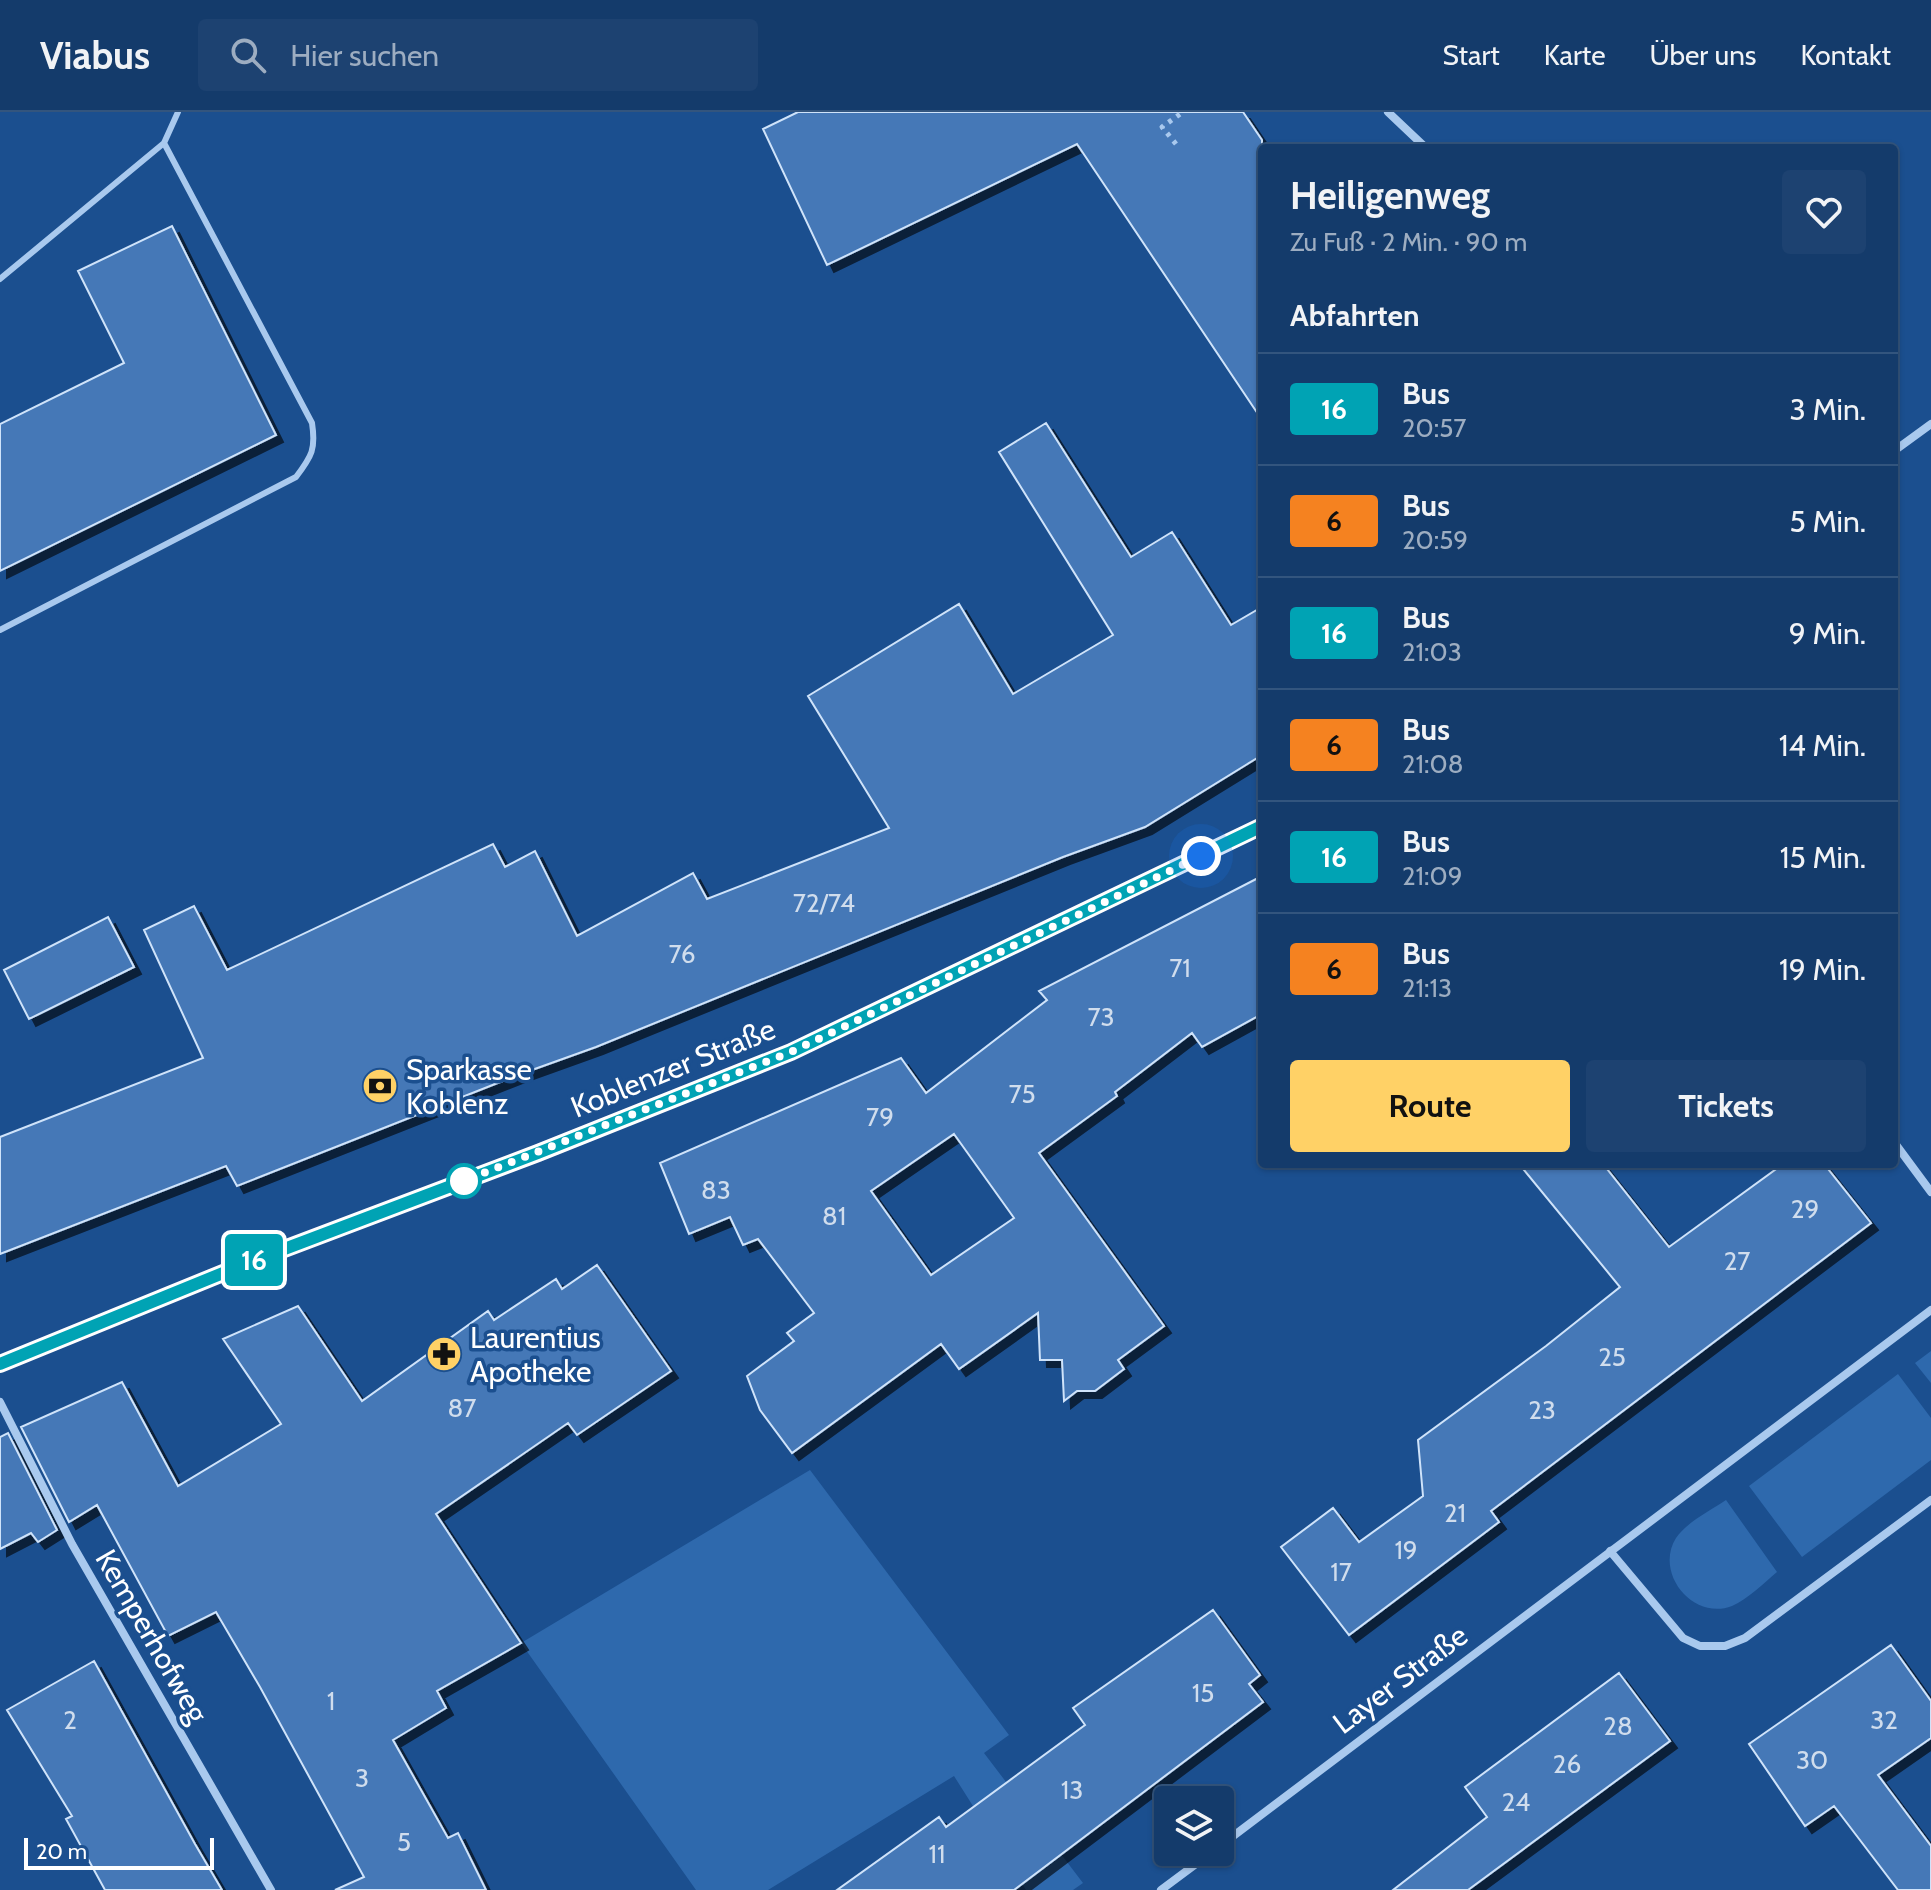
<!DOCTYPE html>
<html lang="de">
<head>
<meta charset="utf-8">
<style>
  :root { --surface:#143b6b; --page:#1d4271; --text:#f1f3f6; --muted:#9dadc1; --line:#33557e; --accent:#ffd166 }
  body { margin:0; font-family:Cabin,sans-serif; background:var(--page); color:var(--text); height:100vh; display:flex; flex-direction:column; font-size:30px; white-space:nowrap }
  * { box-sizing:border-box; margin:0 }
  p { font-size:26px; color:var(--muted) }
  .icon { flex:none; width:44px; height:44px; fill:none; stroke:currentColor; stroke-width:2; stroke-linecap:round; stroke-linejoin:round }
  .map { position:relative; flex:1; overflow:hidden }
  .drawer { position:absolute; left:1258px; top:32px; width:640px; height:1024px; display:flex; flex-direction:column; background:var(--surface); border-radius:8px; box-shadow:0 2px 6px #0004,0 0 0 2px var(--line) }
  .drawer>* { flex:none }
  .badge { padding:0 16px; border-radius:6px; font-size:28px; line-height:52px }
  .tools { position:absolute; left:1154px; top:1674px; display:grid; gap:16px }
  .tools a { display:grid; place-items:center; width:80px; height:80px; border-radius:8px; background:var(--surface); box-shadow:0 2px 6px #0004,0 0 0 2px var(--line); font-size:40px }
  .scale { position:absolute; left:24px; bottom:20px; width:190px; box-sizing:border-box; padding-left:8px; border:4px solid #fff; border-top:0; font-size:22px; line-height:28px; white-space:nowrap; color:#fff; -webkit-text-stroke:6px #1b4f8f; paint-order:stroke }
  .you { position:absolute; width:40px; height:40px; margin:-20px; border:6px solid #fff; border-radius:50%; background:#1a73e8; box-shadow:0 0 0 12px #1a73e833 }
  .map>.badge { position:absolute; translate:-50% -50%; box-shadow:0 0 0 4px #fff }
  h2 { padding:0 32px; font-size:30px; line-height:72px }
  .round { display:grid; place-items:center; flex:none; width:84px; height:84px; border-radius:8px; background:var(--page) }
  .head { display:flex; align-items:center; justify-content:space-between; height:136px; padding:0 32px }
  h1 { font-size:38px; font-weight:700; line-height:60px }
  .action { display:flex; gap:16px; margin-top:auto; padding:16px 32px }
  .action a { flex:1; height:92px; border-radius:8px; background:var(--accent); color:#111; font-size:32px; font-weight:700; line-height:92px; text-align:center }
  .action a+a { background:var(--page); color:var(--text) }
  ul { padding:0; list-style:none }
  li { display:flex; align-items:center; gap:24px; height:112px; padding:0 32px; border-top:2px solid var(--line) }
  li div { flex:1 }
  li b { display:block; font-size:30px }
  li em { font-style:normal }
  li .badge { min-width:88px; font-weight:700; text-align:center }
  header { display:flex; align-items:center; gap:48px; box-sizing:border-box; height:112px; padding:0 40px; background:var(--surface); border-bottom:2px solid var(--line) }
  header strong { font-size:38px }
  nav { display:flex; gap:44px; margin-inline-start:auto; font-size:28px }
  .search { width:560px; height:72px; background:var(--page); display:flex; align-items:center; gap:20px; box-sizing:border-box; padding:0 28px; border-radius:8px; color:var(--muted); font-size:30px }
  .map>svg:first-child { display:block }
  .green { fill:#2e69ad }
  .building { fill:#4478b7; stroke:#cfe3fa; stroke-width:2; fill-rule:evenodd; filter:url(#shadow) }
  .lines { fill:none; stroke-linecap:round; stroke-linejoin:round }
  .path { stroke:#a9c9ee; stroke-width:5; stroke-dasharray:4 6; stroke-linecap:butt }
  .lane { stroke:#a9c9ee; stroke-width:6 }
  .street { stroke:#a9c9ee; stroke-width:8 }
  .secondary { stroke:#d6e6fa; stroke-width:16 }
  .line-casing { stroke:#fff; stroke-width:18 }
  .line { stroke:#00a3b4; stroke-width:12 }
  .walk { stroke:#fff; stroke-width:8; stroke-dasharray:0 14.4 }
  .stop-dot { fill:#fff; stroke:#00a3b4; stroke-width:4 }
  .labels { text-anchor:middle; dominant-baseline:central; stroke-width:7; stroke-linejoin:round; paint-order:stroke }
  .number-label { font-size:26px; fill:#d0dded }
  .street-label { font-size:30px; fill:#fff; stroke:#1b4f8f }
  .poi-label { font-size:30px; fill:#fff; stroke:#1b4f8f; text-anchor:start }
</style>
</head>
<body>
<header>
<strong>Viabus</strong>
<div class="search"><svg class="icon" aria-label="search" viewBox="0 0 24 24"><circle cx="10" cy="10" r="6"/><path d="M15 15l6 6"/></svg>Hier suchen</div>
<nav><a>Start</a><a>Karte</a><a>Über uns</a><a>Kontakt</a></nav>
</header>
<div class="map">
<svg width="1931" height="1778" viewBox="0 0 1931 1778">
  <defs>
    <filter id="shadow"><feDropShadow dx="7" dy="7" stdDeviation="0" flood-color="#0009"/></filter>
  </defs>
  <rect width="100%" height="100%" fill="#1b4f8f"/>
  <path class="green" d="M 1931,1239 L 1931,1271 L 1915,1251 Z
    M 1898,1262 L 1931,1306 L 1931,1348 L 1802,1445 L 1749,1374 Z
    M 810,1358 L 1009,1623 L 984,1641 L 1083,1771 L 1073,1778 L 1026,1778 L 954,1664 L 768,1778 L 696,1778 L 521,1531 Z
    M 1726,1388 L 1777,1460 C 1764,1471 1748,1487 1732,1494 C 1693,1509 1654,1461 1676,1426 C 1687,1410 1710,1399 1726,1388 Z"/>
  <path class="building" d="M 798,0 L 1243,0 L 1262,28 L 1262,308 L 1077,32 L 827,153 L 763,17 Z
    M 172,114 L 276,323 L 0,459 L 0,312 L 124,251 L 78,159 Z
    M 1046,311 L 1131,445 L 1172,420 L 1231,513 L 1262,495 L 1262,643 L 1145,715 L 1063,745 L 596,935 L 518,963 L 237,1074 L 226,1054 L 0,1142 L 0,1025 L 203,946 L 144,818 L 194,794 L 227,858 L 493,732 L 505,755 L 535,739 L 577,824 L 693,761 L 707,787 L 889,716 L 808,584 L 959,492 L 1013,582 L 1113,523 L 999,340 Z
    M 1262,764 L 1262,902 L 1202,935 L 1192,921 L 1115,980 L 1117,984 L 1039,1041 L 1164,1214 L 1118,1248 L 1124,1257 L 1095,1279 L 1077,1279 L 1064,1289 L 1062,1248 L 1040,1248 L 1038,1201 L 959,1257 L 941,1232 L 792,1341 L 760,1298 L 747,1264 L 794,1229 L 787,1221 L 814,1201 L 758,1127 L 743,1133 L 730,1105 L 689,1122 L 660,1051 L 901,946 L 926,981 L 1047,888 L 1039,879 ZM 954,1022 L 1014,1106 L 931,1163 L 871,1079 Z
    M 108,805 L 134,855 L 29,907 L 4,858 Z
    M 1519,1052 L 1603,1052 L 1669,1135 L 1783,1052 L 1824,1052 L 1871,1111 L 1491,1399 L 1499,1410 L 1349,1523 L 1281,1435 L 1333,1396 L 1359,1430 L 1423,1384 L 1418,1328 L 1546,1234 L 1620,1175 Z
    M 597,1153 L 671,1259 L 577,1323 L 568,1311 L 436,1402 L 521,1531 L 437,1579 L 446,1596 L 393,1628 L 448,1726 L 458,1721 L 486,1778 L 335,1778 L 364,1765 L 260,1575 L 216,1500 L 168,1524 L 97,1393 L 69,1410 L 21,1315 L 122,1270 L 178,1374 L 281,1312 L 223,1227 L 298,1194 L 362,1289 L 488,1199 L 494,1208 L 556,1167 L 562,1177 Z
    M 8,1321 L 57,1418 L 38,1430 L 31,1421 L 0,1437 L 0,1325 Z
    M 1213,1498 L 1260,1563 L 1249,1572 L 1263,1590 L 1014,1778 L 837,1778 L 939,1705 L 946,1715 L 1085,1613 L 1073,1596 Z
    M 1891,1533 L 1931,1589 L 1931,1626 L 1878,1663 L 1931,1734 L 1931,1778 L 1898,1778 L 1834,1694 L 1805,1714 L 1749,1632 Z
    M 94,1549 L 195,1732 L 222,1778 L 105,1778 L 66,1707 L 72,1704 L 7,1598 Z
    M 1619,1561 L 1670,1629 L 1468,1778 L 1393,1778 L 1487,1705 L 1465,1675 Z"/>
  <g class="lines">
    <path class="path" d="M 1176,32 L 1162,15 L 1183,0"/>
    <path class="lane" d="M 0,167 L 164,31 L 178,0
      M 0,518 L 296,365 C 312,344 316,337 312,311 L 164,31"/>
    <path class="street" d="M 1388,0 L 1426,36
      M 1894,339 L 1931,312
      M 1894,1030 L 1931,1080
      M 0,1290 L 72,1432 L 271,1778
      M 1610,1439 L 1683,1526 L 1700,1534 L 1725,1534 L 1745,1526 L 1931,1388
      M 1220,1734 L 1931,1198
      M 1161,1778 L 1212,1740"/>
    <path class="secondary" d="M 0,1252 L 250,1150 L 538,1041 L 791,940 L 1262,714"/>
  </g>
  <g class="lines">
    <defs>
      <path id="line" d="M 0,1252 L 250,1150 L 538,1041 L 791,940 L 1262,714"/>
    </defs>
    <use href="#line" class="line-casing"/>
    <use href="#line" class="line"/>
    <path class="walk" d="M 464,1069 L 461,1070 L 791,940 L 1201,744"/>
  </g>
  <defs>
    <symbol id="bank-disc" viewBox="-11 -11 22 22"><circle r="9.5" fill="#ffd166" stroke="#1b4f8f"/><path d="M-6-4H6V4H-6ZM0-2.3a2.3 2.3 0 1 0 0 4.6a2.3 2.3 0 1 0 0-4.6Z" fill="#111"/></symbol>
    <symbol id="pharmacy-disc" viewBox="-11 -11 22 22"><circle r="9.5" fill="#ffd166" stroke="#1b4f8f"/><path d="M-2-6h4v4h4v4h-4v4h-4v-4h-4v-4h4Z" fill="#111"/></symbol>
  </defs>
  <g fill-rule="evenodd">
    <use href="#bank-disc" x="360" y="954" width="40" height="40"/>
    <use href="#pharmacy-disc" x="424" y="1222" width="40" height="40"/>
  </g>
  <circle class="stop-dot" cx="464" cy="1069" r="16"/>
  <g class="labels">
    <g class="number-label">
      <text x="824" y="791">72/74</text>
      <text x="682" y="842">76</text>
      <text x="1180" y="856">71</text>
      <text x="1101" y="905">73</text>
      <text x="1022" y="982">75</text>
      <text x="880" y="1005">79</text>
      <text x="716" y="1078">83</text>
      <text x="1805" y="1097">29</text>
      <text x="834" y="1104">81</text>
      <text x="1737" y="1149">27</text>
      <text x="1612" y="1245">25</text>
      <text x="462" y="1296">87</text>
      <text x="1542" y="1298">23</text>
      <text x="1455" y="1401">21</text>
      <text x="1406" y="1438">19</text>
      <text x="1341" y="1460">17</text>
      <text x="1203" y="1581">15</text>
      <text x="331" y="1589">1</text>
      <text x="70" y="1608">2</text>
      <text x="1884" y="1608">32</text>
      <text x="1618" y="1614">28</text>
      <text x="1812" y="1648">30</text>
      <text x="1567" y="1652">26</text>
      <text x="362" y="1666">3</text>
      <text x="1072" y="1678">13</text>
      <text x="1516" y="1690">24</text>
      <text x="404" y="1730">5</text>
      <text x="937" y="1742">11</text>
    </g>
    <g class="street-label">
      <text transform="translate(673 956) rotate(-22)">Koblenzer Straße</text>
      <text transform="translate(152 1524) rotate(60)">Kemperhofweg</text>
      <text transform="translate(1400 1567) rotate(-37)">Layer Straße</text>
    </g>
    <g class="poi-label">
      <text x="406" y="957">Sparkasse<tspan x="406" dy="34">Koblenz</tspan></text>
      <text x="470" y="1225">Laurentius<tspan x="470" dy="34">Apotheke</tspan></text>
    </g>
  </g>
</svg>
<div class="tools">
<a><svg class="icon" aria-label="layers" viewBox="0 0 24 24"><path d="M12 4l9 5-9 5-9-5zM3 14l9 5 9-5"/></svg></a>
</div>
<div class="scale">20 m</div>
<div class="you" style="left:1201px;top:744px"></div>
<b class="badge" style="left:254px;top:1148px;background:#00a3b4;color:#fff">16</b>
<section class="drawer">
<div class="head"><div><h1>Heiligenweg</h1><p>Zu Fuß · 2 Min. · 90 m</p></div><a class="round"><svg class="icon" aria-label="heart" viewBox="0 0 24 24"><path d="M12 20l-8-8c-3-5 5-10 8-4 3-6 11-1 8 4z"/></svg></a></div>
<h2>Abfahrten</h2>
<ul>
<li><span class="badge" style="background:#00a3b4;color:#fff">16</span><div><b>Bus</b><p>20:57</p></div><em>3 Min.</em></li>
<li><span class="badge" style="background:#f58220;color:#111">6</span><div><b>Bus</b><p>20:59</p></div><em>5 Min.</em></li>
<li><span class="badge" style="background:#00a3b4;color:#fff">16</span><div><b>Bus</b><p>21:03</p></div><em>9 Min.</em></li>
<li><span class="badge" style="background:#f58220;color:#111">6</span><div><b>Bus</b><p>21:08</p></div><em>14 Min.</em></li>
<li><span class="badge" style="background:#00a3b4;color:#fff">16</span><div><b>Bus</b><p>21:09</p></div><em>15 Min.</em></li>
<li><span class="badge" style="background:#f58220;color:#111">6</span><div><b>Bus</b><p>21:13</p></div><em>19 Min.</em></li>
</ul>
<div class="action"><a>Route</a><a>Tickets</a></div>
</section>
</div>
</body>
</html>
